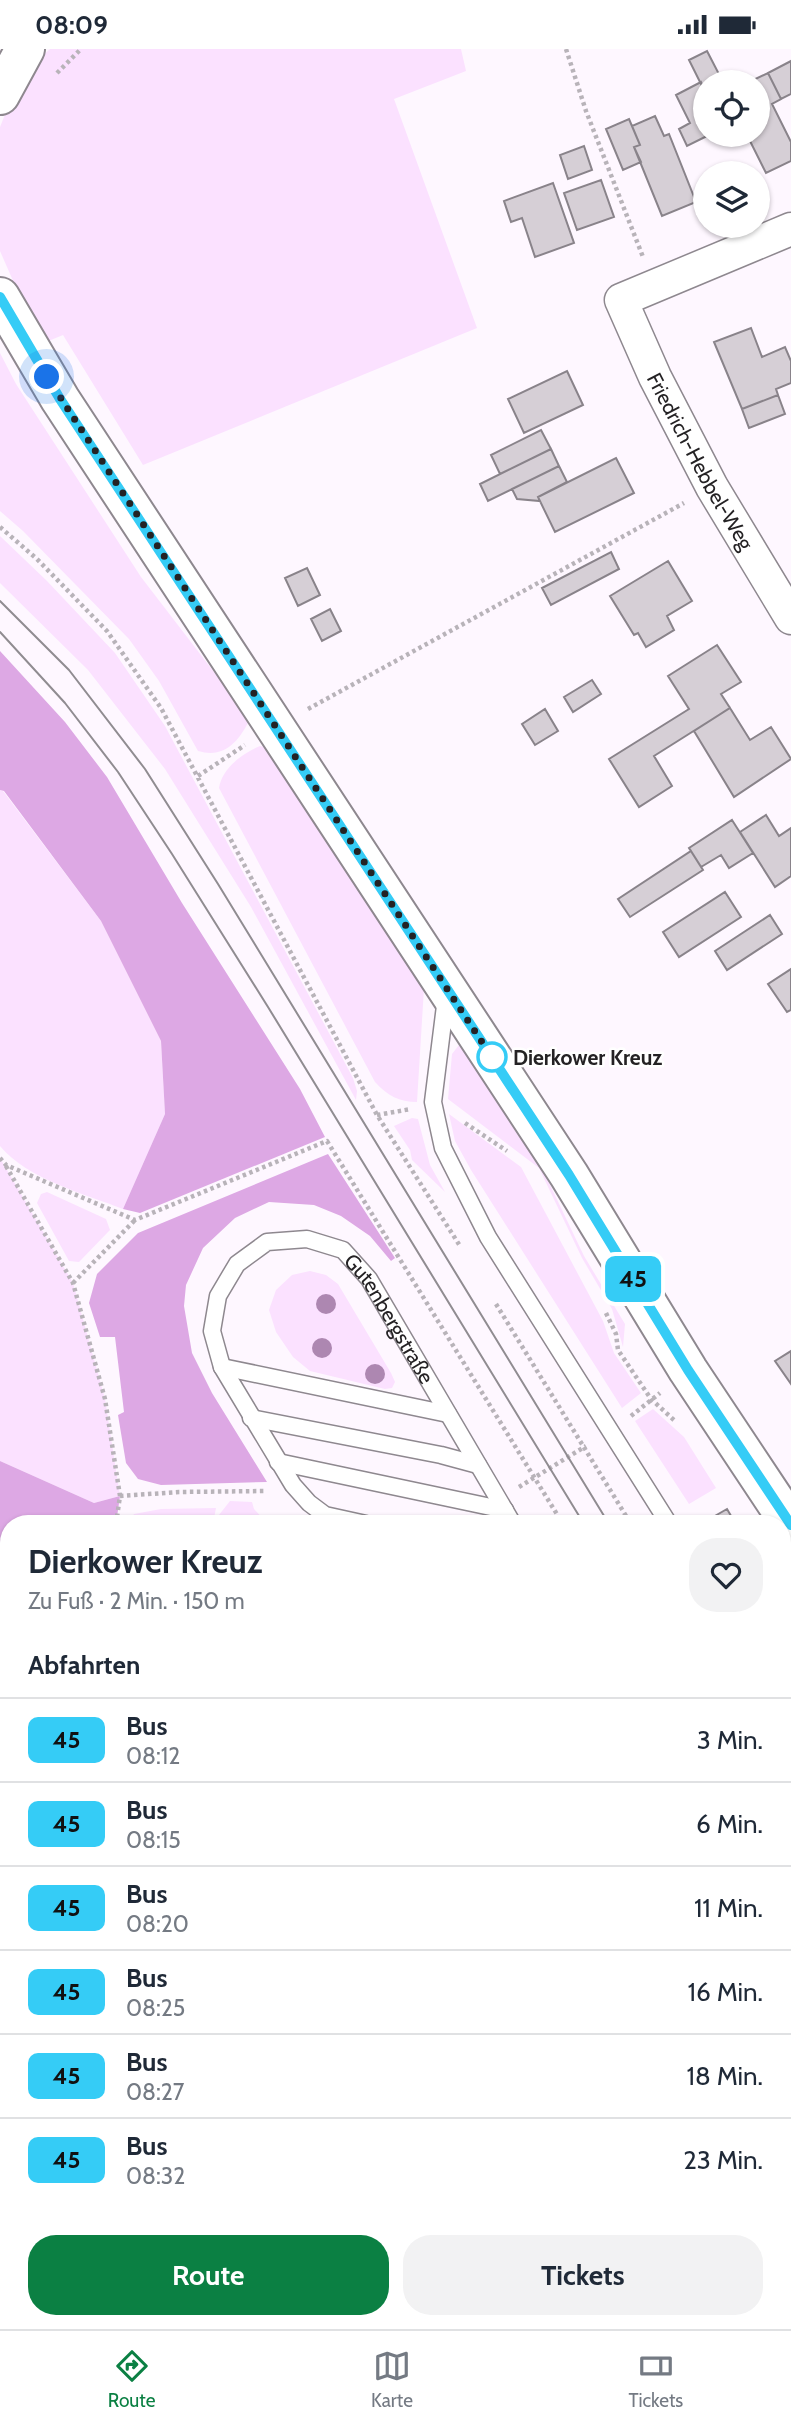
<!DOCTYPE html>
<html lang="de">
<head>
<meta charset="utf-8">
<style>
  :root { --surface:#fff; --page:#f2f2f3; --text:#1f2937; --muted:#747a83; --line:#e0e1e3; --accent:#0b8043 }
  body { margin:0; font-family:Cabin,sans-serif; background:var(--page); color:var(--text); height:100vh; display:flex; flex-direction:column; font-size:26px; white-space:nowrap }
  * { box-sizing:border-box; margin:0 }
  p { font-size:23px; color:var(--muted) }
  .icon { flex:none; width:38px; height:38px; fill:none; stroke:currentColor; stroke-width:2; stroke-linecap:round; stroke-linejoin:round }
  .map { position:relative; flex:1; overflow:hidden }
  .panel { position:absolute; left:0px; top:1466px; width:791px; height:814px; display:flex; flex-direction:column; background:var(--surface); border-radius:28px 28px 0 0; box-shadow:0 2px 5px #0004 }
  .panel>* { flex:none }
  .badge { padding:0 14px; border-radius:10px; font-size:24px; line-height:46px }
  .controls { position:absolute; left:693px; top:21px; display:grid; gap:14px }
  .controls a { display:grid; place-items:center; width:77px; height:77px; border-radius:50%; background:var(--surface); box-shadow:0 2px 5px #0004; font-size:35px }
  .you { position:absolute; width:35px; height:35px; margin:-18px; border:5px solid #fff; border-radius:50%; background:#1a73e8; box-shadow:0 0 0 10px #1a73e833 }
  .map>.badge { position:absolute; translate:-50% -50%; box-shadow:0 0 0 4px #fff }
  h2 { padding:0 28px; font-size:26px; line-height:63px }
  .round { display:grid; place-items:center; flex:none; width:74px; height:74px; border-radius:28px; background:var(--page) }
  .headline { display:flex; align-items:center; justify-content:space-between; height:119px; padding:0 28px }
  h1 { font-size:33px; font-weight:800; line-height:52px }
  .button { display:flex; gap:14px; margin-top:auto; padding:14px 28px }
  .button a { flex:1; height:80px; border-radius:28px; background:var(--accent); color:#fff; font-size:28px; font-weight:800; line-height:80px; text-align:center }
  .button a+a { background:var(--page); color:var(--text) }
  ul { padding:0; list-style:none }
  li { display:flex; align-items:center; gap:21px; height:84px; padding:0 28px; border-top:2px solid var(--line) }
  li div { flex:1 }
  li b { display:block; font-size:26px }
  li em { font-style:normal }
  li .badge { min-width:77px; font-weight:700; text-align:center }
  .status { display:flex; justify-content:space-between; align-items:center; height:49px; padding:0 35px; background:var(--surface); direction:ltr }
  .status svg { height:19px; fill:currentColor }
  .menu { display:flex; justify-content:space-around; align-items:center; height:98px; border-top:2px solid var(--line); background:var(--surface); font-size:19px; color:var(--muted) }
  .menu a { display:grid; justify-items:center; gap:4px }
  .menu .on { color:var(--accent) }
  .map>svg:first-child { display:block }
  .green { fill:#fbe1ff }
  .forest { fill:#dda8e4 }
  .building { fill:#d6cfd6; stroke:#89838a; stroke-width:2 }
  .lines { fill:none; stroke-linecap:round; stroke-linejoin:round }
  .service-casing { stroke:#8e888f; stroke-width:19 }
  .minor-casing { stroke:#8e888f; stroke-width:35 }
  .tertiary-casing { stroke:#8e888f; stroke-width:42 }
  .path { stroke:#b8b3b9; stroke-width:4.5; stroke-dasharray:3.5 3.5; stroke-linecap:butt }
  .service { stroke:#fff; stroke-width:16 }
  .minor { stroke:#fff; stroke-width:32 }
  .tertiary { stroke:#fff; stroke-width:38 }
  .tram { stroke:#908c91; stroke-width:2 }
  .tree { fill:#ad87b1 }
  .line-casing { stroke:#fff; stroke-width:16 }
  .line { stroke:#35ccf6; stroke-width:10 }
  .walk { stroke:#242224; stroke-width:7; stroke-dasharray:0 12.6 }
  .stop-dot { fill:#fff; stroke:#35ccf6; stroke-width:3.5 }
  .labels { text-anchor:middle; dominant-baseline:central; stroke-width:5; stroke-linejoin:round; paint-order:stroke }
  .street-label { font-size:21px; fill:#242224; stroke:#fff }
  .stop-label { font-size:21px; font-weight:bold; fill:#242224; stroke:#fff; text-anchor:start }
</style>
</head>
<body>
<div class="status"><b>08:09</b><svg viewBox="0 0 49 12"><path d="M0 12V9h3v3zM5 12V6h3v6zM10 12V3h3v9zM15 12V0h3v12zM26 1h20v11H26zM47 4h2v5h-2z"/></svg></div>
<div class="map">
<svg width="791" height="2280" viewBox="0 0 791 2280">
  <rect width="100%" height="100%" fill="#fef7ff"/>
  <path class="green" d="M 50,0 L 461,0 L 466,22 L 394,50 L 477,279 L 143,416 L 63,286 L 46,293 L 21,250 L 0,202 L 0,78 L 10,53 L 32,16 Z
    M 0,304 L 16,335 L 141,528 L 250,670 C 239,692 225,710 198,702 L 159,632 L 129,590 L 23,482 L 0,462 Z
    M 0,487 L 47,532 L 115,604 L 165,677 L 353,1029 L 357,1042 L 356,1051 L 251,858 L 165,720 L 88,621 L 0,534 Z
    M 260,697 L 268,699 L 424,939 L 417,1053 C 399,1053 388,1047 375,1033 L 219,739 C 222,719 243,704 260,697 Z
    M 0,741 L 3,742 L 101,872 L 161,992 L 165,1065 L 123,1160 C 85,1145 27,1130 0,1097 Z
    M 459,996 L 541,1117 L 584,1207 L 625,1275 L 623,1298 L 612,1260 L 582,1209 L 539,1119 L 448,1050 L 452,1005 Z
    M 449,1065 L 521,1118 L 603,1272 L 614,1304 L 641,1344 L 622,1359 L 471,1121 L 455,1092 Z
    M 412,1069 L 418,1070 L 430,1116 L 445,1143 L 412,1111 L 410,1101 L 394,1077 Z
    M 0,1109 L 73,1234 L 105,1350 L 120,1447 L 94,1454 L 0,1412 Z
    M 47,1143 L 106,1170 L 110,1181 L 79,1213 L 69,1212 L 37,1154 L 41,1145 Z
    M 310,1222 L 326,1226 L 338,1235 L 391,1324 L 395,1333 L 392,1339 L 385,1340 L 310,1322 L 293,1308 L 276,1283 L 269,1261 L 276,1241 L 292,1226 Z
    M 653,1360 L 684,1388 L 716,1439 L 689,1455 L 635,1372 Z
    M 230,1452 L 252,1453 L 254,1460 L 268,1475 L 217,1475 L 215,1471 Z
    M 216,1459 L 213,1475 L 128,1475 L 134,1465 L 161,1460 Z
    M 786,1546 L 791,1556 L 791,1608 L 782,1612 L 782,1548 Z
    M 0,1565 L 9,1577 L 9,1687 L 0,1698 Z
    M 782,1934 L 787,1982 L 782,2016 Z
    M 791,2076 L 791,2280 L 597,2280 L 599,2272 L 782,2272 L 782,2091 Z
    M 9,2095 L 9,2201 L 0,2207 L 0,2099 Z
    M 25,2272 L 73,2272 L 79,2280 L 13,2280 Z
    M 87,2272 L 264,2272 L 270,2280 L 93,2280 Z
    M 460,2272 L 493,2272 C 484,2280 469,2280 460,2272 Z
    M 522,2272 L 560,2272 L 558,2280 L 536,2280 Z"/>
  <path class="forest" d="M 0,602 L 65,673 L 107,728 L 182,854 L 300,1040 L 325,1088 L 140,1164 L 123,1160 L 165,1065 L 161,992 L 101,872 L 4,742 L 0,741 Z
    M 328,1105 L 395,1209 L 391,1212 L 370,1187 L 341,1167 L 314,1156 L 269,1153 L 235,1169 L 203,1199 L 186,1236 L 184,1257 L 192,1304 L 212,1344 L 267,1433 L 161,1436 L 138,1430 L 126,1414 L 118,1366 L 124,1363 L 115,1288 L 100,1288 L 89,1254 L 97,1225 L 138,1184 Z
    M 0,1412 L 94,1454 L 120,1447 L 116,1475 L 9,1475 L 9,1577 L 0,1564 Z"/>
  <path class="building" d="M 707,2 L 723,33 L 705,33 L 705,43 L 689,11 Z
    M 791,12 L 791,45 L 781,50 L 768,24 Z
    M 768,24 L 781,50 L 772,55 L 791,93 L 791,112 L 766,124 L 747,86 L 758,86 L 758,33 L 749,33 Z
    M 701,33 L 705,43 L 705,86 L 709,86 L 687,97 L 679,80 L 690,74 L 676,46 Z
    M 655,67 L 664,87 L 669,85 L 696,153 L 662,167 L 634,98 L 640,96 L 632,77 Z
    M 629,70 L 640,96 L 634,98 L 641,113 L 623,121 L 606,80 Z
    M 584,97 L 592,121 L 568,130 L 560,106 Z
    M 601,131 L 614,168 L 577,181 L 564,144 Z
    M 553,134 L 574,194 L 535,208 L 522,169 L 511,173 L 504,152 Z
    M 751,279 L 762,308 L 785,298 L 791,312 L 791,334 L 776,340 L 778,346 L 742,360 L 714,293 Z
    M 567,322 L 583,356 L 524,384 L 508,350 Z
    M 778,346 L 785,365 L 749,379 L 742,360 Z
    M 541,381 L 551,400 L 500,425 L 491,406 Z
    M 551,400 L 559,417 L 488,452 L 480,435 Z
    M 616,409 L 634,444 L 555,483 L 538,448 Z
    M 559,417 L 567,433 L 538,448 L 540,452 L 517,450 L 512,440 Z
    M 611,503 L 619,520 L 551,556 L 542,539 Z
    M 668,512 L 692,552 L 667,567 L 674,581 L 646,598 L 638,584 L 634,586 L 610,547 Z
    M 307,519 L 320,546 L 298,557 L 285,529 Z
    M 330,560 L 341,582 L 322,592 L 311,570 Z
    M 717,596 L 741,633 L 721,645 L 730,659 L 654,707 L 672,737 L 639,758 L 609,710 L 689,660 L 668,627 Z
    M 592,631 L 601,645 L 573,663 L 564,648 Z
    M 730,659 L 750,691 L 771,678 L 791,710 L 734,748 L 694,682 Z
    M 545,660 L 558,682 L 535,696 L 522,675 Z
    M 766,766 L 779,787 L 791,779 L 791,827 L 775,838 L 740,783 Z
    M 732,771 L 753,804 L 729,819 L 721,806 L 701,818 L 689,799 Z
    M 691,802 L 703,821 L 630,868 L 618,850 Z
    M 725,843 L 741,868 L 679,908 L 663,883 Z
    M 770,866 L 782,885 L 727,921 L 715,902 Z
    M 791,920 L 791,961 L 787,963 L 768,935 Z
    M 791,1302 L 791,1335 L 775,1312 Z
    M 727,1460 L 734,1472 L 728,1475 L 701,1475 Z
    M 8,1788 L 9,1930 L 2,1935 L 0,1794 Z"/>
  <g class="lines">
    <defs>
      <g id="service">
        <path d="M 446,949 L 433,1053 L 443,1099 L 488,1188 L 669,1475"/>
        <path d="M 222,1318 L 448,1365"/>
        <path d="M 251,1369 L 441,1406 L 478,1416"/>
        <path d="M 278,1413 L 505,1461"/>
        <path id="s1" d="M 366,1475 L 325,1466 L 309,1454 L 293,1436 L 222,1318 L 212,1282 L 218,1247 L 237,1215 L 267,1193 L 307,1190 L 343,1201 L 369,1230 L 513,1475"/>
        <path d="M 782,1679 L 791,1694"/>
        <path d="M 616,2272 L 631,2280"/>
      </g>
      <g id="minor">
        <path id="s2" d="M 791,180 L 621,251 L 655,328 L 712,438 L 791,569"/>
        <path d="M 0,2083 L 9,2095"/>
      </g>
      <path id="tertiary" d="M 0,46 L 25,0
        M 0,248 L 60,350 L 569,1126 L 688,1321 L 791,1476
        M 782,1712 L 791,1706
        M 0,2245 L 9,2239"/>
    </defs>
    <use href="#service" class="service-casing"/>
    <use href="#minor" class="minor-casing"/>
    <use href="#tertiary" class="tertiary-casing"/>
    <path class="path" d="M 566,0 L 586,62 L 643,208
      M 57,24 L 81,0
      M 0,478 L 37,510 L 107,582 L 161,659 L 377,1066 L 460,1197
      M 308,660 L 684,454
      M 198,727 L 245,696
      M 377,1066 L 411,1060
      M 465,1074 L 507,1102
      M 0,1109 L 6,1116 L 135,1171 L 327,1092 L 563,1475
      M 6,1117 L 73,1234 L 105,1350 L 120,1447 L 116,1475
      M 73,1234 L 135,1171
      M 496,1255 L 631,1475
      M 606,1264 L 616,1285 L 618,1301 L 651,1350 L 675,1372
      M 631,1367 L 660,1344
      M 519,1438 L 586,1397
      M 120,1447 L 179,1443 L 265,1442
      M 782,1527 L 791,1541
      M 782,1629 L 791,1622
      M 0,1653 L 9,1664
      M 0,1715 L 9,1704
      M 783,1754 L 791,1770
      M 0,1768 L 9,1769
      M 80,2272 L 86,2280
      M 136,2280 L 137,2279"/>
    <use href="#service" class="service"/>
    <use href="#minor" class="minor"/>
    <use href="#tertiary" class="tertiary"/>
    <path class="tram" d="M 0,552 L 69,621 L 145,720 L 218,835 L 609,1475
      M 0,583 L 65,654 L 118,723 L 172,805 L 268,958 L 584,1475
      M 782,1822 L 791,1843
      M 782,1883 L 791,1906"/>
  </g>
  <g class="tree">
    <circle cx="326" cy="1255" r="10"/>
    <circle cx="322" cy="1299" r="10"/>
    <circle cx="375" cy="1325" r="10"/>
  </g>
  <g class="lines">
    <defs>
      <path id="line" d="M 0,248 L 60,350 L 569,1126 L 688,1321 L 791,1476"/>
    </defs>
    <use href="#line" class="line-casing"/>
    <use href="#line" class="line"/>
    <path class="walk" d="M 47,328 L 493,1010 L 492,1008"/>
  </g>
  <circle class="stop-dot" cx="492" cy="1008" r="14"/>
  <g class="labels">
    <g class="street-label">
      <text stroke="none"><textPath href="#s2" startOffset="364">Friedrich-Hebbel-Weg</textPath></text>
      <text stroke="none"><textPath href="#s1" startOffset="532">Gutenbergstraße</textPath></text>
    </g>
    <g class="stop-label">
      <text x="513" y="1008">Dierkower Kreuz</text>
    </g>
  </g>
</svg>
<div class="controls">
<a><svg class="icon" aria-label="locate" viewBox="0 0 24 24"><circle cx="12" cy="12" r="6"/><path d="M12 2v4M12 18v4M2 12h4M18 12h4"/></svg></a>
<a><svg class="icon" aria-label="layers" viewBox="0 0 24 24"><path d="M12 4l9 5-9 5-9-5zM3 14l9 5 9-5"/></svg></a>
</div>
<div class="you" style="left:47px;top:328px"></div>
<b class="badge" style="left:633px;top:1230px;background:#35ccf6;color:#111">45</b>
<section class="panel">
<div class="headline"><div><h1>Dierkower Kreuz</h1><p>Zu Fuß · 2 Min. · 150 m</p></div><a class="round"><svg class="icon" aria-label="heart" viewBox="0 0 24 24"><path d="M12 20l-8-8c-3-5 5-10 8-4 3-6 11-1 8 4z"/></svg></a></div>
<h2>Abfahrten</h2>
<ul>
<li><span class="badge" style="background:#35ccf6;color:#111">45</span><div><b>Bus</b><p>08:12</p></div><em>3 Min.</em></li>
<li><span class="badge" style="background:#35ccf6;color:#111">45</span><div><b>Bus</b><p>08:15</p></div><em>6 Min.</em></li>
<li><span class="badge" style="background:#35ccf6;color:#111">45</span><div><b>Bus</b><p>08:20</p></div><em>11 Min.</em></li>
<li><span class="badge" style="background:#35ccf6;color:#111">45</span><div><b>Bus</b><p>08:25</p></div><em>16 Min.</em></li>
<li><span class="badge" style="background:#35ccf6;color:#111">45</span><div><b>Bus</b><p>08:27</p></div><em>18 Min.</em></li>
<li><span class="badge" style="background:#35ccf6;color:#111">45</span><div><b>Bus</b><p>08:32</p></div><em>23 Min.</em></li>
</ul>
<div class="button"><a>Route</a><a>Tickets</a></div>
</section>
</div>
<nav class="menu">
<a class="on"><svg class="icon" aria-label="directions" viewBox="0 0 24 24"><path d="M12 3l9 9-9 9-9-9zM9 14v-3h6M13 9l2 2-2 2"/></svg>Route</a>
<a><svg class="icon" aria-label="map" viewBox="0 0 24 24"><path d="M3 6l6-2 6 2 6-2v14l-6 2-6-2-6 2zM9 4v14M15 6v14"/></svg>Karte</a>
<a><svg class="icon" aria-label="tickets" viewBox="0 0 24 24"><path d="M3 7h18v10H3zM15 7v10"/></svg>Tickets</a>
</nav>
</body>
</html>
